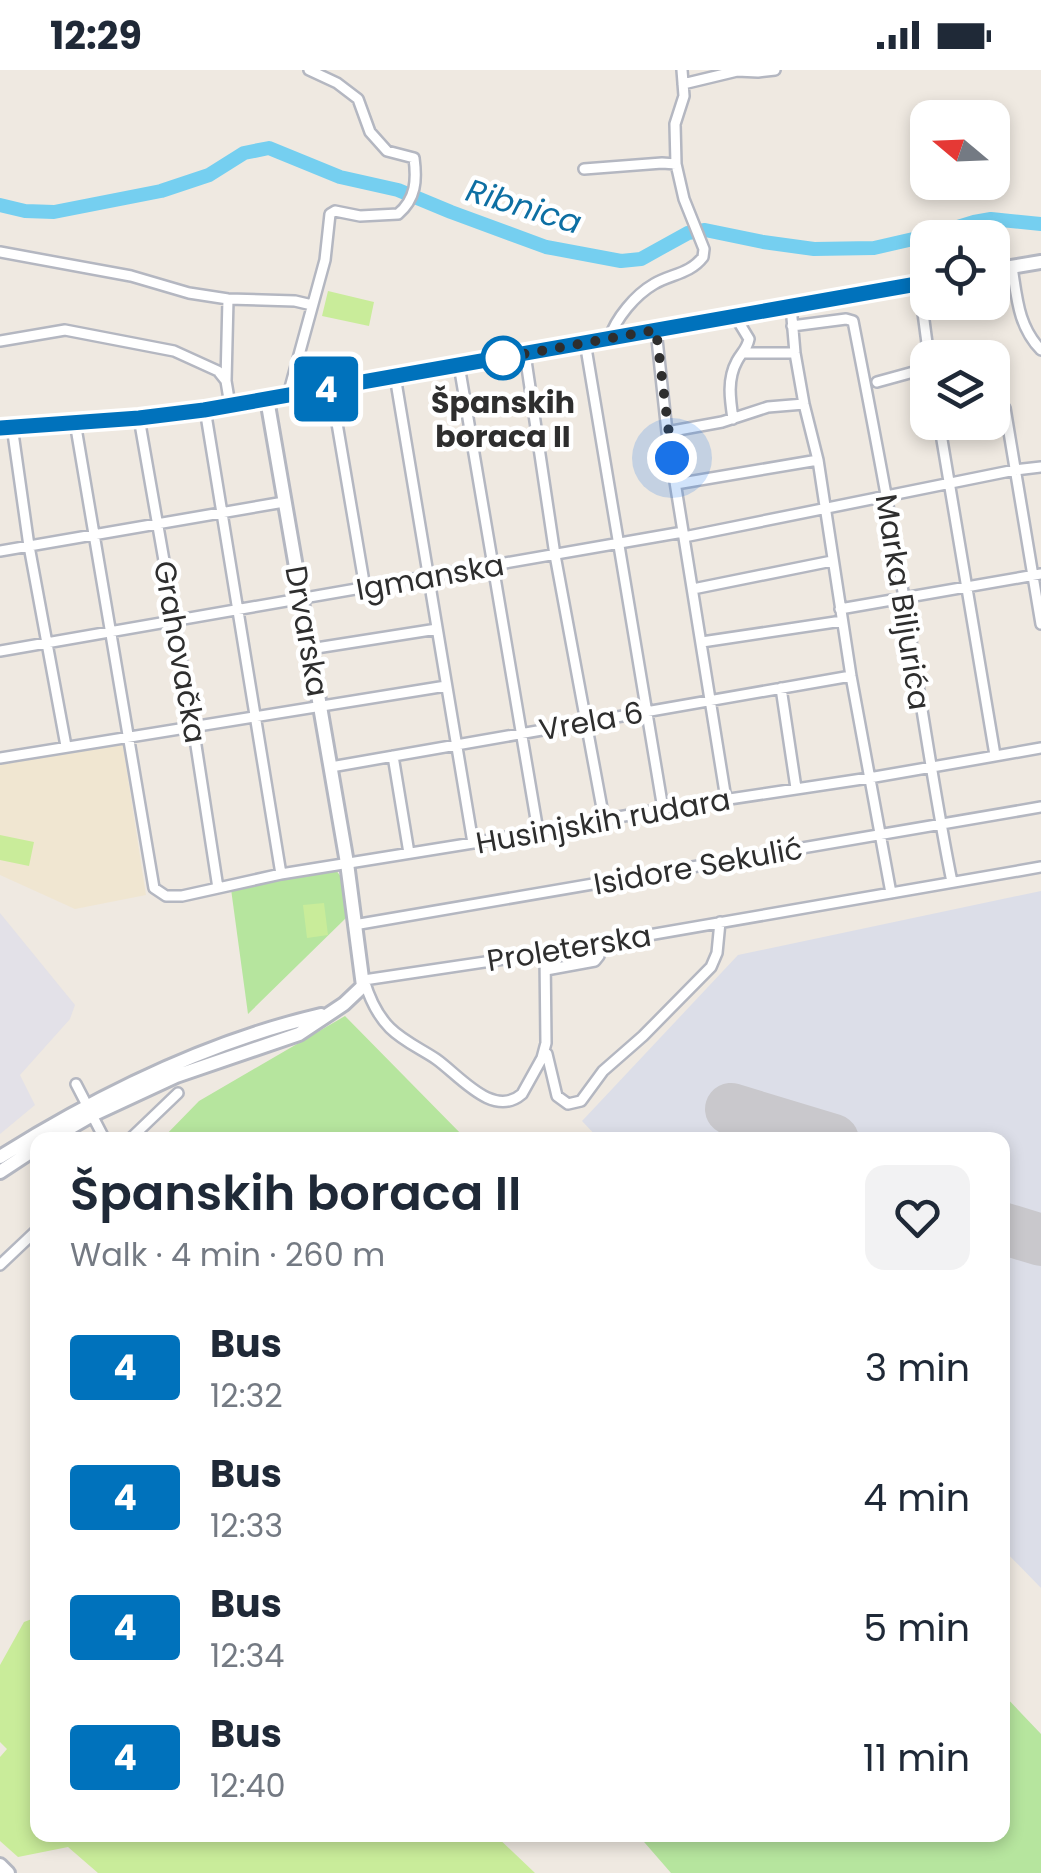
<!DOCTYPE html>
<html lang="en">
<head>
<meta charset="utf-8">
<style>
  :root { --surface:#fff; --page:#f2f2f3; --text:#1f2937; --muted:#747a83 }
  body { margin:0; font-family:Poppins,sans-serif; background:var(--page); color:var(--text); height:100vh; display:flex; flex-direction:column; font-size:38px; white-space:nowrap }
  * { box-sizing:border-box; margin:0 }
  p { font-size:32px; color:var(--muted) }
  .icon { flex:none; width:55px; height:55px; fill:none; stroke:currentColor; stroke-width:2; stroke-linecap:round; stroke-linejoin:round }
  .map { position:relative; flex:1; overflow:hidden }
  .drawer { position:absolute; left:30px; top:1062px; width:980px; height:710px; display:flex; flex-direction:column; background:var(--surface); border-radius:20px; box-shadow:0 5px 15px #0003 }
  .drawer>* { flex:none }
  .badge { padding:0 20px; border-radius:8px; font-size:35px; line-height:65px }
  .needle { width:65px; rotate:289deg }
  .controls { position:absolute; left:910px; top:30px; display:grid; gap:20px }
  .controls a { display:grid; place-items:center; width:100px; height:100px; border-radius:20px; background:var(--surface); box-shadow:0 5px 15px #0003; font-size:50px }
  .you { position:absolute; width:50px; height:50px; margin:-25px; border:8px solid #fff; border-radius:50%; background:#1a73e8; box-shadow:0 0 0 15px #1a73e833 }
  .map>.badge { position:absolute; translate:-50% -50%; box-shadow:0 0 0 5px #fff }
  .round { display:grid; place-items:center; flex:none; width:105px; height:105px; border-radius:20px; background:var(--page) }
  .headline { display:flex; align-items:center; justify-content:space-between; height:170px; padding:0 40px }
  h1 { font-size:48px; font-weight:600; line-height:75px }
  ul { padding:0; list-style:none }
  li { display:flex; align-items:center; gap:30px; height:130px; padding:0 40px }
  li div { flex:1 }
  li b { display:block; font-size:38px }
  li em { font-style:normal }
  li .badge { min-width:110px; font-weight:700; text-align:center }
  .status { display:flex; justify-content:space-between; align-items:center; height:70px; padding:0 50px; background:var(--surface); direction:ltr }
  .status svg { height:28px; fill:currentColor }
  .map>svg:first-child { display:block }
  .industrial { fill:#e3e1e8 }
  .education { fill:#f0e6d1 }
  .airport { fill:#dcdee8 }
  .green { fill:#b6e59e }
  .pitch { fill:#c9ec9a }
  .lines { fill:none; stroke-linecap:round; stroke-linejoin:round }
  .river { stroke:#75cff0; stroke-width:14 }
  .runway { stroke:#c9c8cc; stroke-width:52 }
  .street-casing { stroke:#b4b7c1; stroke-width:14 }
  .secondary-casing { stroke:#b4b7c1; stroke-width:18 }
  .street { stroke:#fff; stroke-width:9 }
  .secondary { stroke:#fff; stroke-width:12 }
  .line-casing { stroke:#fff; stroke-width:22 }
  .line { stroke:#0072bc; stroke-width:15 }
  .walk { stroke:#2e2e2e; stroke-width:10; stroke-dasharray:0 18 }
  .stop-dot { fill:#fff; stroke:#0072bc; stroke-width:5 }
  .labels { text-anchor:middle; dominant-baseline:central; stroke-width:9; stroke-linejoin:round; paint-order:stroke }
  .stop-label { font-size:30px; font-weight:bold; fill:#2e2e2e; stroke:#fff }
  .street-label { font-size:30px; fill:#2e2e2e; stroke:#fff }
  .water-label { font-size:32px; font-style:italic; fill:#0d6fa3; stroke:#fff }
</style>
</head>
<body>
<div class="status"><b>12:29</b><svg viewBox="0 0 49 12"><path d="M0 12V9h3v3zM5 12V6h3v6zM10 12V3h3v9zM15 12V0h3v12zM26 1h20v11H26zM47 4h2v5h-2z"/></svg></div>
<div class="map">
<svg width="1041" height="1803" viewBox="0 0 1041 1803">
  <rect width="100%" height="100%" fill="#efe9e1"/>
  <path class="industrial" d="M 0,843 L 75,935 L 70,949 L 20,1005 L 35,1035 L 0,1064 Z"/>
  <path class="education" d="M 122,669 L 146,825 L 75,839 L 0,805 L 0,690 Z"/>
  <path class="airport" d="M 1041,821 L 1041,1518 L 1003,1479 L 1002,1070 L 600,1070 L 582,1051 L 738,885 Z"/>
  <path class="green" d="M 336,800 L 341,807 L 347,847 L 248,944 L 231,819 Z
    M 345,946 L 467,1070 L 161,1070 L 199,1031 Z
    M 1003,1624 L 1041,1664 L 1041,1803 L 671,1803 L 638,1765 L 1002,1765 Z"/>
  <path class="pitch" d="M 328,221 L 374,232 L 369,256 L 322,246 Z
    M 0,765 L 34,772 L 29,796 L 0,790 Z
    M 324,833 L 328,865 L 307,868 L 303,835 Z
    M 37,1547 L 38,1765 L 495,1765 L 535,1803 L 98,1803 L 68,1777 L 18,1787 L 0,1771 L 0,1687 L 7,1679 L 0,1672 L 0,1595 L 24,1552 Z"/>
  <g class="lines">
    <path class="river" d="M 0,135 L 25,141 L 54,142 L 161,121 L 209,105 L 244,83 L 269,78 L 340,107 L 398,120 L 451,142 L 546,177 L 621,191 L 641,189 L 688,163 L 705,160 L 763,172 L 814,179 L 874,178 L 935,164 L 974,152 L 991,149 L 1041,154"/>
    <path class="runway" d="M 731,1039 L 833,1070
      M 1002,1158 L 1041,1170"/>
    <defs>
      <path id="street" d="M 683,14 L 737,1 L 758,2 L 775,0
        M 584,99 L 662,93 L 676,94
        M 0,182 L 131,206 L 189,223 L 228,229 L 295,231 L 312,235
        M 1012,197 C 1017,228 1018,256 1041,280
        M 919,213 L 929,288
        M 791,236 L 795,283 L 804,334 L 818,390 L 851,606 L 891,823
        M 792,256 L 846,249 L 853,251 C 871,343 889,435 904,528 C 920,623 933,718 952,812
        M 656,260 L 667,362 L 726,729
        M 609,269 C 616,248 635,225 654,214 C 671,204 690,204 703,187 L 704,179 L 684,129 L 676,94 L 675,54 L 684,26 L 682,0
        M 0,271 L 65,260 L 174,281 L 218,301 L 226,311 L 230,335
        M 585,272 L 663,739
        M 743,283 L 795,283
        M 525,284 L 555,485 L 604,749
        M 459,295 L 538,761
        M 395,306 L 473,773
        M 226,311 L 228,229
        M 877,312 L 928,298
        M 331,318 L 365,518
        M 288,325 L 325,190 L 330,144 L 335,141 L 360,146 L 398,144 C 416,129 417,110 414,88 L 387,81 L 370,62 L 358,29 L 337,13 L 309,0
        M 992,335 L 999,334 L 1005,338 L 1041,554
        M 205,339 L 281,804
        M 139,348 L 193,656 L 218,818
        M 733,349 C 730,329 727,309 737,291 C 742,282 747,279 749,269 L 735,246
        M 75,352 L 154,818 L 166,826 L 182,826 L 281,804 L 473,773 L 663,739 L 869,708 L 1041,678
        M 939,352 L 995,685
        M 12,356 L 29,476 L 66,676
        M 0,358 L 139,348 L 267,329
        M 667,362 L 722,352 L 768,337 L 804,334
        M 676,414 L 818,390
        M 684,467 L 1015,400 L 1041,397
        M 0,481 L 284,432
        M 693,519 L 832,491
        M 840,539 L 1041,504
        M 702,572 L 842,551
        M 310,579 L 437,559
        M 0,581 L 683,462
        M 781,618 L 796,718
        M 393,686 L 409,783
        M 0,688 L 446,616
        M 331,697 L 851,606
        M 354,855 L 1041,737
        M 545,883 L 546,973 L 542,988 L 522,1024 C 493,1049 459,1005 436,989 C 421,979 403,971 390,958 C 378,946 369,927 364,910 L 545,883 L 1041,797
        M 546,900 L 595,891 L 599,886 L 596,874
        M 544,981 L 547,984 L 557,1026 L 568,1034 L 581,1031 L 603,1001 L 643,966 L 711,897 L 717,883 L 720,852
        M 76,1014 L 105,1070
        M 129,1070 L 178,1023
        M 0,1195 L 38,1159"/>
      <path id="secondary" d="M 992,200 L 1041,192
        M 49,1070 L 92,1045 L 176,1006 L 299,964 L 344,934 L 363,916 L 347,793 L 267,329 L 928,212
        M 0,1087 C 99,1025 206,972 321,945
        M 0,1102 L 38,1077
        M 0,1795 L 8,1803"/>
    </defs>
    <use href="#street" class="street-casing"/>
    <use href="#secondary" class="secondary-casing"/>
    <use href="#street" class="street"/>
    <use href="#secondary" class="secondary"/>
  </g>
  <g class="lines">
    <defs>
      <path id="line" d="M 0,358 L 139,348 L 204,340 L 928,212"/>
    </defs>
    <use href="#line" class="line-casing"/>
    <use href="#line" class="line"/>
    <path class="walk" d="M 503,288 L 496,289 L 656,260 L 672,388"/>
  </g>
  <circle class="stop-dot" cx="503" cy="288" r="20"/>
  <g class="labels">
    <g class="stop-label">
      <text x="503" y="332">Španskih<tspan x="503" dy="34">boraca II</tspan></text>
    </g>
    <g class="street-label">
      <text transform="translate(430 507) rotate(-10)">Igmanska</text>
      <text transform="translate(903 532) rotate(81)">Marka Biljurića</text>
      <text transform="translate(307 561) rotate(80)">Drvarska</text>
      <text transform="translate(180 582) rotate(80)">Grahovačka</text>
      <text transform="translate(591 651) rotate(-10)">Vrela 6</text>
      <text transform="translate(603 751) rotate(-10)">Husinjskih rudara</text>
      <text transform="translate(698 796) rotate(-10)">Isidore Sekulić</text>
      <text transform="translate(569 878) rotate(-9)">Proleterska</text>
    </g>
    <g class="water-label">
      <text transform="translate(524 136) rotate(17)">Ribnica</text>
    </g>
  </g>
</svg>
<div class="controls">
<a><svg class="needle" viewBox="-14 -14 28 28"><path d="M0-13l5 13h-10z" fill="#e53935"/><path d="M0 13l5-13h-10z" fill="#747a83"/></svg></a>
<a><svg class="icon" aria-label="locate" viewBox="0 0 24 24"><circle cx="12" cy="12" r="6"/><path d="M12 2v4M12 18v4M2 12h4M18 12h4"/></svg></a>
<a><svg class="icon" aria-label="layers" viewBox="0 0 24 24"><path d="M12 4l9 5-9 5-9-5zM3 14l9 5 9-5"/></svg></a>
</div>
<div class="you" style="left:672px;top:388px"></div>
<b class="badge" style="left:326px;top:319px;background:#0072bc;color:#fff">4</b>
<section class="drawer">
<div class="headline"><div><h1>Španskih boraca II</h1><p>Walk · 4 min · 260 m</p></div><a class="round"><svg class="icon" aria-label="heart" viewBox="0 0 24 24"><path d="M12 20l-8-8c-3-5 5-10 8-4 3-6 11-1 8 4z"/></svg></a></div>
<ul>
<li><span class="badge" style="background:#0072bc;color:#fff">4</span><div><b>Bus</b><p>12:32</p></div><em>3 min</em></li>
<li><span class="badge" style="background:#0072bc;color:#fff">4</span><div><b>Bus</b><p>12:33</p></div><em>4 min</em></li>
<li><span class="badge" style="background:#0072bc;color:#fff">4</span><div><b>Bus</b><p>12:34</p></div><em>5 min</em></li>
<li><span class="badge" style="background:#0072bc;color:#fff">4</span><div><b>Bus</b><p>12:40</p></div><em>11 min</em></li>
</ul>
</section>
</div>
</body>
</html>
